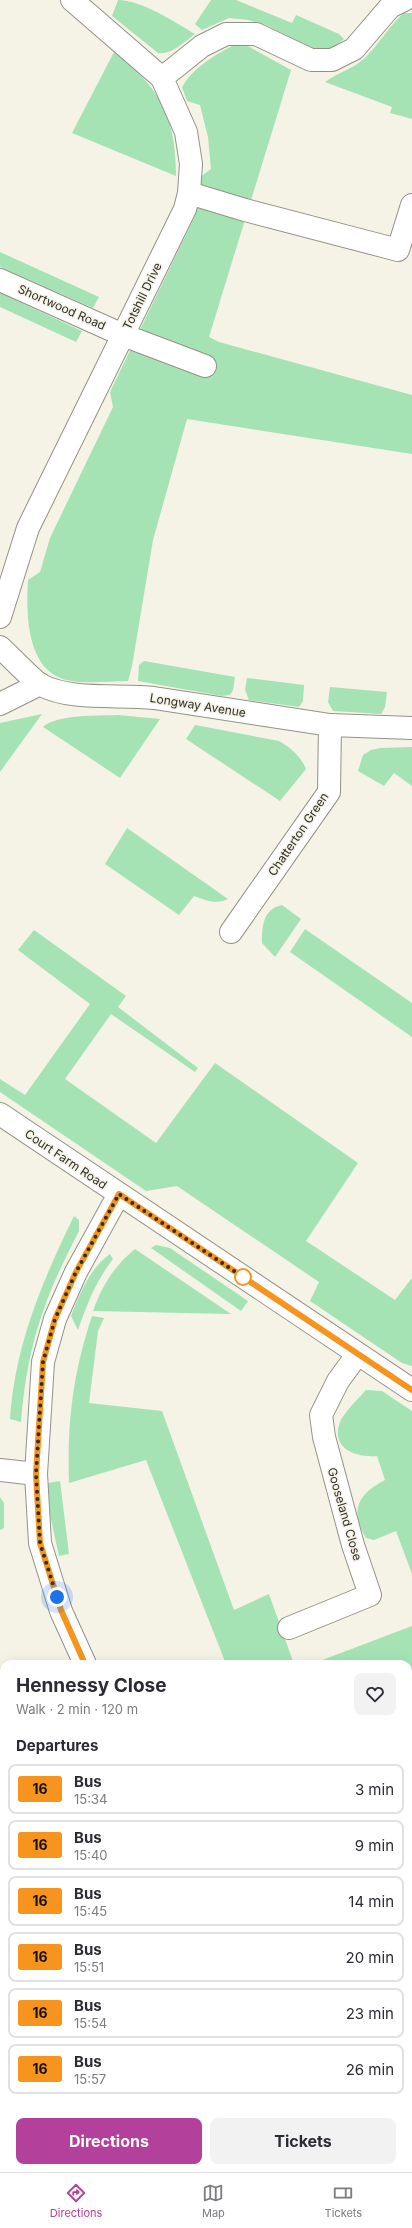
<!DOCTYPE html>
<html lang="en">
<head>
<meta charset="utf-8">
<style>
  :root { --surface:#fff; --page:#f2f2f3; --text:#2b2b33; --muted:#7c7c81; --line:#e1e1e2; --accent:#b3409a }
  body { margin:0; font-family:Inter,sans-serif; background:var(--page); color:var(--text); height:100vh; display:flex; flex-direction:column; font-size:15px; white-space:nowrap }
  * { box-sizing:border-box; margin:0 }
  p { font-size:13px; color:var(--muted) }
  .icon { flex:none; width:22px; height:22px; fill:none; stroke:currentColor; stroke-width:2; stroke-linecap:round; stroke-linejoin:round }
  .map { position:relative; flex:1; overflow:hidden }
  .drawer { position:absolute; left:0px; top:1660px; width:412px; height:512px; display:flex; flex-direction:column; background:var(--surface); border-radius:12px 12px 0 0; box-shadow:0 4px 16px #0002 }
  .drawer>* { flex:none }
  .badge { padding:0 8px; border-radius:3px; font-size:14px; line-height:26px }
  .you { position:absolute; width:20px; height:20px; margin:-10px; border:3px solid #fff; border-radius:50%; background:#1a73e8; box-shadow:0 0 0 6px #1a73e833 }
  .map>.badge { position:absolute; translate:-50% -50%; box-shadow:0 0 0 2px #fff }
  h2 { padding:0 16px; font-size:15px; line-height:36px }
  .round { display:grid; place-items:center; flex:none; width:42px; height:42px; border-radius:8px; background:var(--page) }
  .head { display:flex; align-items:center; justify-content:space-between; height:68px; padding:0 16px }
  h1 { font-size:19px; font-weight:700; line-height:30px }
  .primary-button { display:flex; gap:8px; margin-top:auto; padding:8px 16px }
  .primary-button a { flex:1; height:46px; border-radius:8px; background:var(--accent); color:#fff; font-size:16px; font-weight:700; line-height:46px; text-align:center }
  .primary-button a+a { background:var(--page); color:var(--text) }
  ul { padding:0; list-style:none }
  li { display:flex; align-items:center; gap:12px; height:50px; margin:0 8px 6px; padding:0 8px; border:2px solid var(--line); border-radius:8px }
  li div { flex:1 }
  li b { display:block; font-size:15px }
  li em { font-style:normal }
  li .badge { min-width:44px; font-weight:700; text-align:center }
  .tabs { display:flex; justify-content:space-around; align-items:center; height:56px; border-top:1px solid var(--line); background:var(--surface); font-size:11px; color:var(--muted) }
  .tabs a { display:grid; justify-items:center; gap:2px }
  .tabs .current { color:var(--accent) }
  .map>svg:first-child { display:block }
  .green { fill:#a5e3b5 }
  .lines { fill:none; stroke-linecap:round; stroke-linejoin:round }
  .minor-casing { stroke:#949287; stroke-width:24 }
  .minor { stroke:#fff; stroke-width:22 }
  .line-casing { stroke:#fff; stroke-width:9 }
  .line { stroke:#f7941e; stroke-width:6 }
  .walk { stroke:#2f2e2a; stroke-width:4; stroke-dasharray:0 7.2 }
  .stop-dot { fill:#fff; stroke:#f7941e; stroke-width:2 }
  .labels { text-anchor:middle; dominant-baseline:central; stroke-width:3; stroke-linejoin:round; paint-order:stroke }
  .street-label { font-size:12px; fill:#2f2e2a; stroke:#f5f2e6 }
</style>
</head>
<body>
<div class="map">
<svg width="412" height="2172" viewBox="0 0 412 2172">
  <rect width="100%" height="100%" fill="#f5f2e6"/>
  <path class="green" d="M 118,0 C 141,0 175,22 195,34 C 184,42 172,55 158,53 L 112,16 Z
    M 211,0 L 236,0 L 292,23 L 296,15 L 339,34 L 344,39 L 332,48 L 311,48 L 266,25 L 248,20 L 229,18 L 202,30 L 195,24 Z
    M 404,13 L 412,13 L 412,119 L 390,113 L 392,107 L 325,82 C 337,73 353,69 365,58 C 379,44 389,26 404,13 Z
    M 234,45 L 246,45 L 291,70 L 209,337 L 219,342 L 412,395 L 412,454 L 187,419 L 153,540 L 132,666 L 128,681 C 110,681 90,684 72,681 C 26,675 26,615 28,580 L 40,572 L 50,538 L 113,407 L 110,392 L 194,218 L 200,177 L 211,169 L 208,137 L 200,105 L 187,101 L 182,87 C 193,68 214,55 234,45 Z
    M 114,52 C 161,88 176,118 176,176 L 72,133 Z
    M 0,252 L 99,297 L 93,308 L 0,267 Z
    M 0,293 L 82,331 L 76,342 L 0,307 Z
    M 144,661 L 235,677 L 233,690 L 230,695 L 222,696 L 138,681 L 139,665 Z
    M 247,678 L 304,685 L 303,701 L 299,707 L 249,700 L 245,690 Z
    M 330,687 L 387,692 L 385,707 L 381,714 L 333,711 L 328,702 Z
    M 42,714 L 0,772 L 0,723 Z
    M 118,715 L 160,719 L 120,778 L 43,727 C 57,714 99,716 118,715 Z
    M 195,725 L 279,741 C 292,749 300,755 306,769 L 280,801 L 186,739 Z
    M 412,747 L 412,786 L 394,773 L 384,786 L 358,771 L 363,755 L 371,750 L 381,748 Z
    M 127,828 L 228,899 C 216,905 205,900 194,896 L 179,915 L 105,864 Z
    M 282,905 L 301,919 L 275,957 L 262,943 C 262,926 263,909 282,905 Z
    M 305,929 L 412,1003 L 412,1037 L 290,952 Z
    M 34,930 L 126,996 L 118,1007 L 198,1068 L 195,1072 L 111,1014 L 65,1079 L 156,1143 L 215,1063 L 358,1163 L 306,1241 L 395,1300 L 412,1278 L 412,1366 L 402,1363 L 310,1301 L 319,1282 L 177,1186 L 146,1191 L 0,1092 L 0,1079 L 25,1095 L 90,1004 L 18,950 Z
    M 74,1216 L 79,1220 L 79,1231 C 67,1255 54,1280 45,1306 C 31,1343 24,1383 21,1422 L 10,1419 C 15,1345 42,1282 74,1216 Z
    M 156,1245 L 170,1248 L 248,1301 L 241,1311 L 151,1248 Z
    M 135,1249 L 231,1314 L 93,1311 C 102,1286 114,1266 135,1249 Z
    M 110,1254 L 113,1259 C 96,1281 87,1304 78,1330 L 71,1316 C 80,1293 90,1268 110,1254 Z
    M 92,1316 L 104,1318 L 98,1331 L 89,1403 L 162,1411 L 234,1610 L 269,1594 L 294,1664 L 226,1664 L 146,1460 L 69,1483 C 67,1422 73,1373 92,1316 Z
    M 366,1390 L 382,1391 L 412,1411 L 412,1574 L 396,1531 L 374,1540 L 366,1538 C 349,1510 358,1494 385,1480 L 377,1456 C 356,1458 330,1449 340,1422 C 345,1411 358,1399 366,1390 Z
    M 60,1481 L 69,1554 L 59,1556 L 48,1506 L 48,1483 Z
    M 0,1497 L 4,1503 L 4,1528 L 0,1530 Z
    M 412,1626 L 412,1808 L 408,1799 L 408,1664 L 312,1664 Z
    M 4,1829 L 4,2015 L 0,2016 L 0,1831 Z
    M 412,1909 L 412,1942 L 408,1941 L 408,1911 Z
    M 412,1986 L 412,2012 L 408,2014 L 408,1988 Z
    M 188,2168 L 303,2168 L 302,2172 L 179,2172 Z"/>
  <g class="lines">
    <defs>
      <path id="minor" d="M 162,78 L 202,46 L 226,34 L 256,34 L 311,60 L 332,60 L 354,49 L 390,7 L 404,0
        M 189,193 L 245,210 L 398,250 L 412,205
        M 0,280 L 123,335 L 205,366
        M 0,617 L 28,528 L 185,209 L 189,193 L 191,164 L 186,132 L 162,78 L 72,0
        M 0,647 C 8,654 33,681 41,685 C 71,701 119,694 154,698 L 330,725 L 412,728
        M 0,704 L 40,684
        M 231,932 L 329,792 L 330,725
        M 0,1114 L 412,1390
        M 0,1470 L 36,1474
        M 289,1628 L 370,1595 L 353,1545 L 324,1437 L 321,1415 L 338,1381 L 357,1355
        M 85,1664 L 61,1611 L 40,1543 L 36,1474 L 43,1362 L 55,1319 L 76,1272 L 119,1194
        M 408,1966 L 412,1964
        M 344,2168 L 347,2172
        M 126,2172 L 136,2168"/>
    </defs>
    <use href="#minor" class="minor-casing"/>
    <use href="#minor" class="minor"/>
  </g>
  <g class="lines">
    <defs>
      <path id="line" d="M 85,1664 L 61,1610 L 40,1543 L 36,1474 L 43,1362 L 55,1319 L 76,1272 L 119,1194 L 412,1390"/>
    </defs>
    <use href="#line" class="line-casing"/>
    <use href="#line" class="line"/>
    <path class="walk" d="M 57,1597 L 40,1543 L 36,1474 L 43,1362 L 55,1319 L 76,1272 L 119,1194 L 243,1277"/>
  </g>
  <circle class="stop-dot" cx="243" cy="1277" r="8"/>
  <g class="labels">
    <g class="street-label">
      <text transform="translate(142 296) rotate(-64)">Totshill Drive</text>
      <text transform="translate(62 307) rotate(24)">Shortwood Road</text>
      <text transform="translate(198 705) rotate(9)">Longway Avenue</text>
      <text transform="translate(298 834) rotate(-56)">Chatterton Green</text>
      <text transform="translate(66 1159) rotate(34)">Court Farm Road</text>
      <text transform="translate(345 1514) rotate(74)">Gooseland Close</text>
    </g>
  </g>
</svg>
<div class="you" style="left:57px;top:1597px"></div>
<section class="drawer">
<div class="head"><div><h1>Hennessy Close</h1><p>Walk · 2 min · 120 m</p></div><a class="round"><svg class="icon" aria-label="heart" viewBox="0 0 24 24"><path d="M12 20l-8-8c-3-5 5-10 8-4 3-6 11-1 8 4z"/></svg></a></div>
<h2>Departures</h2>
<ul>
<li><span class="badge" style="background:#f7941e;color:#111">16</span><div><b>Bus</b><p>15:34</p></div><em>3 min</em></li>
<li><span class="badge" style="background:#f7941e;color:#111">16</span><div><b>Bus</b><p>15:40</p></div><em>9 min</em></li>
<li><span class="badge" style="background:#f7941e;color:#111">16</span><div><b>Bus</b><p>15:45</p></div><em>14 min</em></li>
<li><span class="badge" style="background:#f7941e;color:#111">16</span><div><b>Bus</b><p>15:51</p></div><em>20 min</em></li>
<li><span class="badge" style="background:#f7941e;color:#111">16</span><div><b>Bus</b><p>15:54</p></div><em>23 min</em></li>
<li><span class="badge" style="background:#f7941e;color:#111">16</span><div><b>Bus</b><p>15:57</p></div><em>26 min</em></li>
</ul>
<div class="primary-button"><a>Directions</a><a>Tickets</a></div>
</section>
</div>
<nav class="tabs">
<a class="current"><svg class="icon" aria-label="directions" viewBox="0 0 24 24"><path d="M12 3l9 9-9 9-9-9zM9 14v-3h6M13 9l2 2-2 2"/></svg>Directions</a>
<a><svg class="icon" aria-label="map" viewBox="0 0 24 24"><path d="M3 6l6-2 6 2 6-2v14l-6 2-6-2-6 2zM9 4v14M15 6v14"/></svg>Map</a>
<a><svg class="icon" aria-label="tickets" viewBox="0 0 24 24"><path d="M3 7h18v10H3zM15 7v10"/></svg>Tickets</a>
</nav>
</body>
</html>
